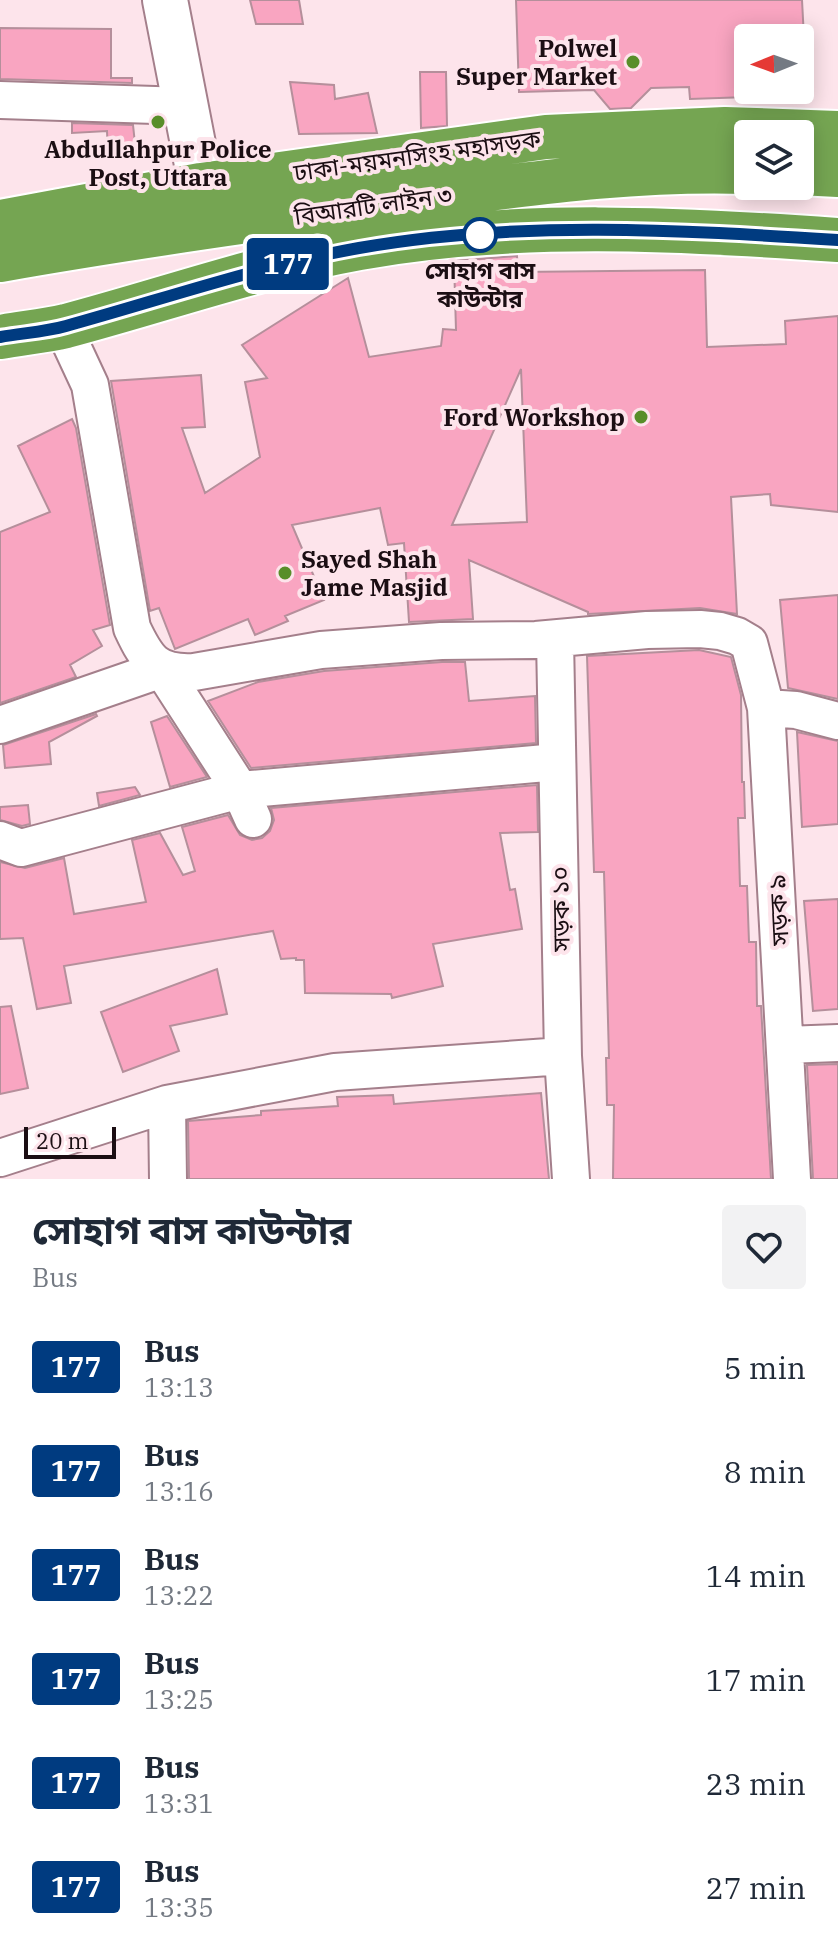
<!DOCTYPE html>
<html lang="en">
<head>
<meta charset="utf-8">
<style>
  :root { --surface:#fff; --page:#f2f2f3; --text:#1f2937; --muted:#747a83 }
  body { margin:0; font-family:"IBM Plex Serif","Noto Sans Bengali",serif; background:var(--page); color:var(--text); height:100vh; display:flex; flex-direction:column; font-size:30px; white-space:nowrap }
  * { box-sizing:border-box; margin:0 }
  p { font-size:26px; color:var(--muted) }
  .icon { flex:none; width:44px; height:44px; fill:none; stroke:currentColor; stroke-width:2; stroke-linecap:round; stroke-linejoin:round }
  .map { position:relative; height:1179px; overflow:hidden }
  .panel { display:flex; flex-direction:column; background:var(--surface); flex:1 }
  .panel>* { flex:none }
  .badge { padding:0 16px; border-radius:6px; font-size:28px; line-height:52px }
  .needle { width:52px; rotate:269deg }
  .fabs { position:absolute; left:734px; top:24px; display:grid; gap:16px }
  .fabs a { display:grid; place-items:center; width:80px; height:80px; border-radius:8px; background:var(--surface); box-shadow:0 4px 20px #0003; font-size:40px }
  .scale { position:absolute; left:24px; bottom:20px; width:92px; box-sizing:border-box; padding-left:8px; border:4px solid #1b0e13; border-top:0; font-size:22px; line-height:28px; white-space:nowrap; color:#1b0e13; -webkit-text-stroke:6px #fde4eb; paint-order:stroke }
  .map>.badge { position:absolute; translate:-50% -50%; box-shadow:0 0 0 4px #fff }
  .round { display:grid; place-items:center; flex:none; width:84px; height:84px; border-radius:8px; background:var(--page) }
  .headline { display:flex; align-items:center; justify-content:space-between; height:136px; padding:0 32px }
  h1 { font-size:38px; font-weight:700; line-height:60px }
  ul { padding:0; list-style:none }
  li { display:flex; align-items:center; gap:24px; height:104px; padding:0 32px }
  li div { flex:1 }
  li b { display:block; font-size:30px }
  li em { font-style:normal }
  li .badge { min-width:88px; font-weight:700; text-align:center }
  .map>svg:first-child { display:block }
  .building { fill:#f9a5c1; stroke:#b58f9b; stroke-width:2; fill-rule:evenodd }
  .lines { fill:none; stroke-linecap:round; stroke-linejoin:round }
  .street-casing { stroke:#a47f8b; stroke-width:40 }
  .secondary-casing { stroke:#a47f8b; stroke-width:48 }
  .highway-casing { stroke:#fff; stroke-width:48 }
  .street { stroke:#fff; stroke-width:36 }
  .secondary { stroke:#fff; stroke-width:44 }
  .highway { stroke:#75a552; stroke-width:44 }
  .line-casing { stroke:#fff; stroke-width:18 }
  .line { stroke:#003b80; stroke-width:12 }
  .poi-dot { fill:#588e29; stroke:#fde4eb; stroke-width:3 }
  .stop-dot { fill:#fff; stroke:#003b80; stroke-width:4 }
  .labels { text-anchor:middle; dominant-baseline:central; stroke-width:8; stroke-linejoin:round; paint-order:stroke }
  .poi-label { font-size:24px; font-weight:bold; fill:#1b0e13; stroke:#fde4eb; text-anchor:end }
  .street-label { font-size:24px; fill:#1b0e13; stroke:#fde4eb }
  .stop-label { font-size:24px; font-weight:bold; fill:#1b0e13; stroke:#fde4eb }
</style>
</head>
<body>
<div class="map">
<svg width="838" height="1179" viewBox="0 0 838 1179">
  <rect width="100%" height="100%" fill="#fde4eb"/>
  <path class="building" d="M 250,0 L 299,0 L 303,24 L 256,24 Z
    M 516,0 L 802,0 L 804,38 L 748,38 L 748,97 L 690,99 L 689,87 L 651,88 L 631,108 L 610,109 L 594,90 L 519,92 Z
    M 0,28 L 111,29 L 111,78 L 132,78 L 132,83 L 0,79 Z
    M 420,72 L 446,72 L 447,126 L 421,128 Z
    M 290,82 L 334,85 L 335,99 L 368,93 L 377,133 L 299,134 Z
    M 72,123 L 133,125 L 136,153 L 108,154 L 107,131 L 72,133 Z
    M 517,256 L 518,272 L 705,270 L 707,347 L 786,344 L 785,321 L 838,316 L 838,512 L 771,505 L 770,494 L 731,497 L 737,614 L 700,608 L 588,614 L 588,612 L 469,560 L 473,619 L 409,622 L 404,543 L 388,545 L 380,508 L 292,525 L 324,600 L 285,616 L 288,621 L 255,635 L 248,619 L 175,649 L 159,608 L 150,611 L 111,381 L 201,375 L 205,427 L 182,428 L 205,493 L 260,457 L 245,382 L 267,378 L 242,345 L 348,278 L 369,357 L 441,346 L 443,329 L 456,330 L 454,261 ZM 521,369 L 527,522 L 452,525 Z
    M 72,419 L 76,428 L 110,625 L 93,630 L 102,646 L 70,665 L 76,677 L 0,703 L 0,532 L 50,512 L 18,446 Z
    M 838,595 L 838,699 L 788,688 L 780,600 Z
    M 699,650 L 731,657 L 741,695 L 742,782 L 744,782 L 745,818 L 738,818 L 740,886 L 747,886 L 749,942 L 756,942 L 757,1006 L 761,1006 L 771,1179 L 613,1179 L 614,1105 L 607,1105 L 606,1058 L 609,1058 L 604,872 L 594,872 L 587,656 Z
    M 442,662 L 465,662 L 469,701 L 535,696 L 536,743 L 251,768 L 208,701 L 258,682 L 324,671 Z
    M 96,714 L 97,716 L 49,742 L 51,764 L 5,768 L 3,745 Z
    M 167,716 L 207,777 L 170,787 L 151,722 Z
    M 797,732 L 838,741 L 838,824 L 802,827 Z
    M 537,785 L 538,832 L 500,833 L 510,890 L 515,889 L 522,929 L 433,944 L 443,986 L 392,998 L 391,994 L 305,993 L 304,960 L 296,960 L 296,958 L 281,959 L 273,931 L 64,966 L 71,1003 L 37,1009 L 23,938 L 0,939 L 0,862 L 25,868 L 64,858 L 74,914 L 146,902 L 132,840 L 160,833 L 183,875 L 195,871 L 182,827 L 228,815 L 240,835 L 252,840 L 262,838 L 270,831 L 274,820 L 271,808 Z
    M 135,787 L 140,795 L 99,806 L 97,793 Z
    M 28,805 L 30,824 L 22,826 L 0,820 L 0,807 Z
    M 838,899 L 838,1009 L 813,1011 L 804,901 Z
    M 217,969 L 227,1014 L 170,1026 L 179,1051 L 123,1072 L 101,1012 Z
    M 11,1006 L 28,1088 L 0,1094 L 0,1007 Z
    M 838,1064 L 838,1179 L 813,1179 L 807,1065 Z
    M 541,1093 L 549,1179 L 189,1179 L 188,1121 L 261,1115 L 261,1111 L 338,1106 L 337,1097 L 393,1095 L 394,1104 Z"/>
  <g class="lines">
    <defs>
      <path id="street" d="M 0,100 L 186,106
        M 63,327 L 90,385 L 132,628 C 147,660 156,674 194,672 L 321,650 L 441,641 L 536,640 L 647,630 L 700,629 L 720,631 L 737,636 L 749,643 L 766,708 L 792,1179
        M 555,639 L 563,1056 L 571,1179
        M 766,708 L 796,710 L 838,721
        M 0,725 L 162,669 L 240,790 L 253,819
        M 0,840 L 21,848 L 240,790 L 557,762
        M 786,1045 L 838,1043
        M 167,1104 L 168,1179
        M 0,1158 L 167,1104 L 335,1072 L 563,1056"/>
      <path id="secondary" d="M 165,0 L 201,185"/>
      <path id="highway" d="M 800,173 L 838,175
        M 0,222 L 201,185 L 546,137 L 725,129 L 838,133
        M 0,260 C 136,236 272,217 409,199 C 521,185 635,168 748,172
        M 0,337 C 22,333 45,331 66,326 C 164,300 259,266 359,248 C 516,220 680,229 838,240"/>
    </defs>
    <use href="#street" class="street-casing"/>
    <use href="#secondary" class="secondary-casing"/>
    <use href="#highway" class="highway-casing"/>
    <use href="#street" class="street"/>
    <use href="#secondary" class="secondary"/>
    <use href="#highway" class="highway"/>
  </g>
  <g class="lines">
    <defs>
      <path id="line" d="M 0,337 C 22,333 45,332 66,326 C 164,299 259,266 359,248 C 517,220 680,230 838,240"/>
    </defs>
    <use href="#line" class="line-casing"/>
    <use href="#line" class="line"/>
  </g>
  <g class="poi-dot">
    <circle cx="633" cy="62" r="8"/>
    <circle cx="158" cy="122" r="8"/>
    <circle cx="641" cy="417" r="8"/>
    <circle cx="285" cy="573" r="8"/>
  </g>
  <circle class="stop-dot" cx="480" cy="235" r="16"/>
  <g class="labels">
    <g class="poi-label">
      <text x="617" y="48">Polwel<tspan x="617" dy="28">Super Market</tspan></text>
      <text x="158" y="149" text-anchor="middle">Abdullahpur Police<tspan x="158" dy="28">Post, Uttara</tspan></text>
      <text x="625" y="417">Ford Workshop</text>
      <text x="301" y="559" text-anchor="start">Sayed Shah<tspan x="301" dy="28">Jame Masjid</tspan></text>
    </g>
    <g class="street-label">
      <text transform="translate(417 155) rotate(-8)">ঢাকা-ময়মনসিংহ মহাসড়ক</text>
      <text transform="translate(373 205) rotate(-8)">বিআরটি লাইন ৩</text>
      <text transform="translate(560 909) rotate(-91)">সড়ক ১০</text>
      <text transform="translate(778 910) rotate(-93)">সড়ক ৯</text>
    </g>
    <g class="stop-label">
      <text x="480" y="270">সোহাগ বাস<tspan x="480" dy="28">কাউন্টার</tspan></text>
    </g>
  </g>
</svg>
<div class="fabs">
<a><svg class="needle" viewBox="-14 -14 28 28"><path d="M0-13l5 13h-10z" fill="#e53935"/><path d="M0 13l5-13h-10z" fill="#747a83"/></svg></a>
<a><svg class="icon" aria-label="layers" viewBox="0 0 24 24"><path d="M12 4l9 5-9 5-9-5zM3 14l9 5 9-5"/></svg></a>
</div>
<div class="scale">20 m</div>
<b class="badge" style="left:288px;top:264px;background:#003b80;color:#fff">177</b>
</div>
<section class="panel">
<div class="headline"><div><h1>সোহাগ বাস কাউন্টার</h1><p>Bus</p></div><a class="round"><svg class="icon" aria-label="heart" viewBox="0 0 24 24"><path d="M12 20l-8-8c-3-5 5-10 8-4 3-6 11-1 8 4z"/></svg></a></div>
<ul>
<li><span class="badge" style="background:#003b80;color:#fff">177</span><div><b>Bus</b><p>13:13</p></div><em>5 min</em></li>
<li><span class="badge" style="background:#003b80;color:#fff">177</span><div><b>Bus</b><p>13:16</p></div><em>8 min</em></li>
<li><span class="badge" style="background:#003b80;color:#fff">177</span><div><b>Bus</b><p>13:22</p></div><em>14 min</em></li>
<li><span class="badge" style="background:#003b80;color:#fff">177</span><div><b>Bus</b><p>13:25</p></div><em>17 min</em></li>
<li><span class="badge" style="background:#003b80;color:#fff">177</span><div><b>Bus</b><p>13:31</p></div><em>23 min</em></li>
<li><span class="badge" style="background:#003b80;color:#fff">177</span><div><b>Bus</b><p>13:35</p></div><em>27 min</em></li>
</ul>
</section>
</body>
</html>
